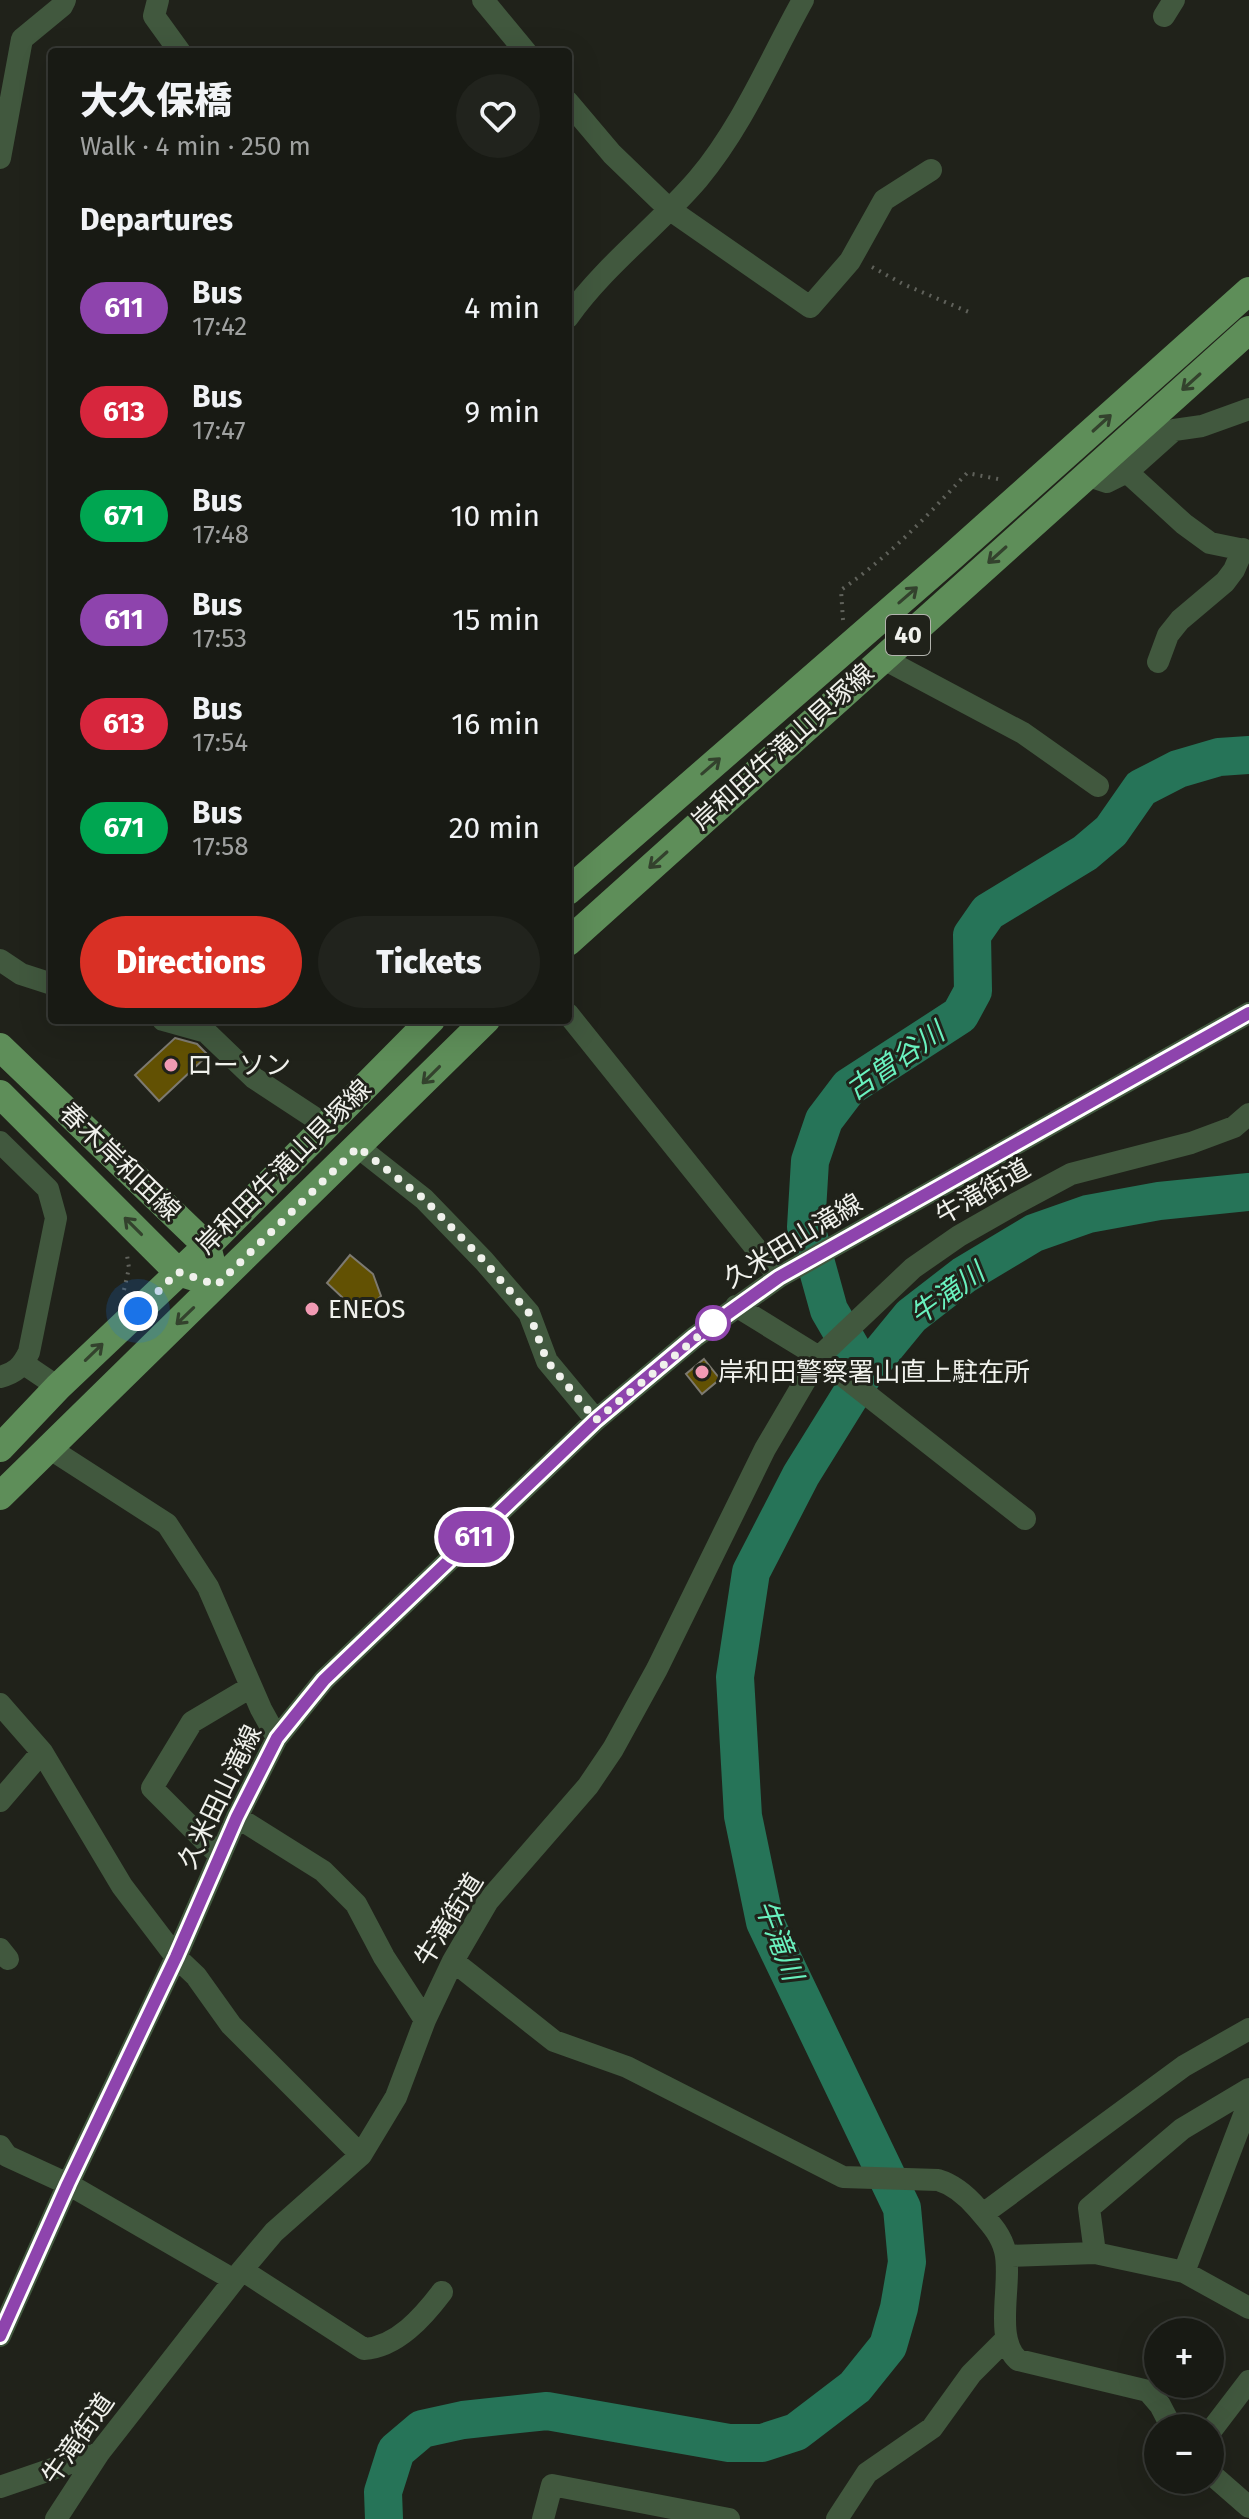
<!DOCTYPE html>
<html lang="en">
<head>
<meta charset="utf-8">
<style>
  :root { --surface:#181a14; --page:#21231d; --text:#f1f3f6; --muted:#9fa1a0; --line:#363834; --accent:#d93025 }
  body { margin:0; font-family:"Fira Sans","Noto Sans JP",sans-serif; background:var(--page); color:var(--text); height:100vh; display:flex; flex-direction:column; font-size:30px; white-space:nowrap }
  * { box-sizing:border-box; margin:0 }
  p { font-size:26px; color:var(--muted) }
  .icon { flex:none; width:44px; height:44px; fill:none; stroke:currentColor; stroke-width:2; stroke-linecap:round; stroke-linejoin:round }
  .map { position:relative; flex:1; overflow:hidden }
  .details { position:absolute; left:48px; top:48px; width:524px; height:976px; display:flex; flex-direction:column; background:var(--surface); border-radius:8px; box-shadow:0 8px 32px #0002,0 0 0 2px var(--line) }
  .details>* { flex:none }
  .badge { padding:0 16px; border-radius:26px; font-size:28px; line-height:52px }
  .controls { position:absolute; left:1144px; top:2318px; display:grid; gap:16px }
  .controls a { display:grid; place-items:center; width:80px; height:80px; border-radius:50%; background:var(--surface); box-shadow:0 8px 32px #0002,0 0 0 2px var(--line); font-size:40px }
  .you { position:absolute; width:40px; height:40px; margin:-20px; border:6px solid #fff; border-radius:50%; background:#1a73e8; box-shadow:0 0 0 12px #1a73e833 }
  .map>.badge { position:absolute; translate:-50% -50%; box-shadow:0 0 0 4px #fff }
  h2 { padding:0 32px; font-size:30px; line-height:72px }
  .round { display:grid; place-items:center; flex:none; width:84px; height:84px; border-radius:42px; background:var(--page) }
  .summary { display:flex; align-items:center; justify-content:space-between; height:136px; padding:0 32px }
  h1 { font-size:38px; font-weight:800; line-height:60px }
  .action { display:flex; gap:16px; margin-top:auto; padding:16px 32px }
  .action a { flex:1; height:92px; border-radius:48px; background:var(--accent); color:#fff; font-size:32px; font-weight:800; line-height:92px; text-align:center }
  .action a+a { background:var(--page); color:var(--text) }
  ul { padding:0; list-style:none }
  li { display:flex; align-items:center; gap:24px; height:104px; padding:0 32px }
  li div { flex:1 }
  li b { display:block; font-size:30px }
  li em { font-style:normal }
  li .badge { min-width:88px; font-weight:700; text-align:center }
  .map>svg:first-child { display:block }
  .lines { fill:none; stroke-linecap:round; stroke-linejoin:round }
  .river { stroke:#267458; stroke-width:38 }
  .building { fill:#625103; stroke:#7d7a71; stroke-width:2 }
  .path { stroke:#60625b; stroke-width:4; stroke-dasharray:2 6; stroke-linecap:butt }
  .minor { stroke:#41583e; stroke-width:22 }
  .major { stroke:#5e8e59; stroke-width:28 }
  .oneway { stroke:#33422d }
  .line-casing { stroke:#fff; stroke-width:18 }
  .line { stroke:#8e44ad; stroke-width:12 }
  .walk { stroke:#f0f1ec; stroke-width:8; stroke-dasharray:0 14.4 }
  .poi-dot { fill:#f19ab3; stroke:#20221a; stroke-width:3 }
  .stop-dot { fill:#fff; stroke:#8e44ad; stroke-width:4 }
  .labels { text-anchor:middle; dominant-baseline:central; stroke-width:6; stroke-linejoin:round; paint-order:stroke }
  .shield { fill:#20221a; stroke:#b2b3ad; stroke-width:2 }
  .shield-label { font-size:24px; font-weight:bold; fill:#f0f1ec }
  .street-label { font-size:26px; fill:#f0f1ec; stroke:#20221a }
  .poi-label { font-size:26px; fill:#f0f1ec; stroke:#20221a; text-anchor:start }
  .water-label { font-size:28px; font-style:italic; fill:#69f1be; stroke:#20221a }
</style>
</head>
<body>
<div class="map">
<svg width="1249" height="2519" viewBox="0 0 1249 2519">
  <rect width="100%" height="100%" fill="#20221a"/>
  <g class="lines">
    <path class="river" d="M 865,1372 L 829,1310 L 806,1227 L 810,1161 L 824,1120 L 849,1087 L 960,1015 L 973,991 L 972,935 L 988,912 L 1085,853 L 1111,831 L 1141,788 L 1178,769 L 1219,757 L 1249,755
      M 384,2519 L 383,2492 L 396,2451 L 422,2429 L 463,2420 L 547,2411 L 729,2443 L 762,2443 L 796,2432 L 855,2387 L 888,2346 L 899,2308 L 907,2262 L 902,2208 L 765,1922 L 743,1816 L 735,1677 L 751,1572 L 801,1475 L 865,1372 L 911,1316 L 964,1275 L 1034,1233 L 1088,1214 L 1159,1201 L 1249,1192"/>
  </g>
  <path class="building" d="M 175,1038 L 197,1044 L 208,1055 L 159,1101 L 135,1075 Z
    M 350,1255 L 373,1274 L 381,1296 L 361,1315 L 327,1283 Z
    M 704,1359 L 720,1379 L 702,1394 L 686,1374 Z"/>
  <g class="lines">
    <path class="path" d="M 872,267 L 903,284 L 971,313
      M 843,620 L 841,590 C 892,554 925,518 967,473 L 1003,480
      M 124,1290 L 129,1268 L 127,1255"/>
    <path class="minor" d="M 158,0 L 154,16 L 180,52
      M 483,0 L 526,52
      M 1164,16 L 1174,0
      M 568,102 L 612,154 L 669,209 L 810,307 L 850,261 L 884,200 L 931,170
      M 0,158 L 22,39 L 62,6 L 65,0
      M 568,317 C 605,265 657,227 698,179 C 743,125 769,61 803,0
      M 1127,472 L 1174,430 L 1202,426 L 1249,409
      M 1086,475 L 1107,482 L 1127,472 L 1184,524 L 1210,543 L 1249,551
      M 882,658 L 1023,733 L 1098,786
      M 1158,662 L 1168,635 L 1180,620 L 1225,582 L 1234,570 L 1243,549
      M 0,960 L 21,974 L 52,984
      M 568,1014 L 779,1277
      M 163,1020 L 206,1032 L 254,1078 L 327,1126
      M 0,1142 L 48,1189 L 56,1218 L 29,1352 C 22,1367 15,1373 0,1377
      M 358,1147 L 424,1199 L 484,1261 L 529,1313 L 547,1361 L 596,1420
      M 24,1364 L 58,1387
      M 49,1448 L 167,1524 L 208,1587 L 261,1709 L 277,1738
      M 1025,1519 L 819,1357 L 913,1268 L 959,1236 L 1015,1204 L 1071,1174 L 1191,1143 L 1234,1127 L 1249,1114
      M 0,1704 L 42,1752 L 122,1886 L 176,1957 L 196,1976 L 231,2025 L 361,2155
      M 0,1801 L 42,1752
      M 237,1817 L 323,1871 L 356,1904 L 384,1957 L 425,2020
      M 220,1856 L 152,1788 L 192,1722 L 251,1687
      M 0,1949 L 8,1959
      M 453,1961 L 554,2041 L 627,2067 L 843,2177 L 938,2180 C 955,2185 967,2196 978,2209 C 989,2222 1001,2234 1005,2251 C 1013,2281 993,2338 1018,2360 L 1148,2391 L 1160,2405 L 1172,2428
      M 0,2146 L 7,2156 L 68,2184 L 234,2280
      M 983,2214 L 1184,2066 L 1249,2029
      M 1095,2253 L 1089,2208 L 1182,2129 L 1249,2089
      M 1006,2256 L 1095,2253 L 1184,2272 L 1249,2308
      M 242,2270 L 364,2349 C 397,2347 423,2317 442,2292
      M 1184,2272 L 1249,2102
      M 0,2336 L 68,2184 L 176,1957 L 237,1817 L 277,1738 L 324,1680 L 596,1420 L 695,1337 L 779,1277 L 1249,1013
      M 1210,2432 L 1249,2381
      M 1210,2473 L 1249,2507
      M 0,2487 L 99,2453
      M 56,2519 L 99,2453 L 242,2270 L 274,2232 L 361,2155 L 396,2097 L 425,2020 L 453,1961 L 488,1901 L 588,1786 L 613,1749 L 657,1669 L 765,1449 L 819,1357 L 736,1306
      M 543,2519 L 552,2485 L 729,2519
      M 837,2519 L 867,2473 L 932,2428 L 971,2374 L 1006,2339"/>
    <path class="major" d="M 568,891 L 948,560 L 1249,291
      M 568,942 L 1249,330
      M 0,1047 L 207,1246 L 211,1262
      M 0,1094 L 178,1272 L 194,1277
      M 0,1448 L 58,1387 L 207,1246 L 431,1020
      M 0,1496 L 486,1020"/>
  </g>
  <defs><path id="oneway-shaft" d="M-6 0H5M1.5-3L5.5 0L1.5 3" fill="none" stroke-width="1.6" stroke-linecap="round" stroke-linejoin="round" transform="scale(2)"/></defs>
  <g class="oneway">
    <use href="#oneway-shaft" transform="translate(1191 382) rotate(138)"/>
    <use href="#oneway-shaft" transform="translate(1102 423) rotate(-42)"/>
    <use href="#oneway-shaft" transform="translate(997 555) rotate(138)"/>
    <use href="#oneway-shaft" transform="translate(908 595) rotate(-41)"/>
    <use href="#oneway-shaft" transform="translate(711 766) rotate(-41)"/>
    <use href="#oneway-shaft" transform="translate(658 860) rotate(138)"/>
    <use href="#oneway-shaft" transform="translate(431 1075) rotate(135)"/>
    <use href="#oneway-shaft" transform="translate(133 1226) rotate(-135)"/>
    <use href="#oneway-shaft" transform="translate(185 1316) rotate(136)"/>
    <use href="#oneway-shaft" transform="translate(94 1352) rotate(-44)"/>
  </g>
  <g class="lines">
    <defs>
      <path id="line" d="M 0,2336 L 68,2184 L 176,1957 L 237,1817 L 277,1738 L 324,1680 L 596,1420 L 695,1337 L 779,1277 L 1249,1013"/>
    </defs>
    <use href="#line" class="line-casing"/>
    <use href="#line" class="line"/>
    <path class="walk" d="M 138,1311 L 178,1272 L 217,1285 L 358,1147 L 424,1199 L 484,1261 L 529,1313 L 547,1361 L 596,1420 L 716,1322 L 713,1323"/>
  </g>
  <g class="poi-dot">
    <circle cx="171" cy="1065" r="8"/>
    <circle cx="312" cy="1309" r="8"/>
    <circle cx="702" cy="1372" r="8"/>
  </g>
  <circle class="stop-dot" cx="713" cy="1323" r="16"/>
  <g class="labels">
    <rect class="shield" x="886" y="615" width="44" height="40" rx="6"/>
    <g class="shield-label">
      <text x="908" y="635">40</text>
    </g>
    <g class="street-label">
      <text transform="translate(783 747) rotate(-42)">岸和田牛滝山貝塚線</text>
      <text transform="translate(120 1162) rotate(44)">春木岸和田線</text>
      <text transform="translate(284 1167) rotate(-45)">岸和田牛滝山貝塚線</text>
      <text transform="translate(983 1192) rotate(-30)">牛滝街道</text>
      <text transform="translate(793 1241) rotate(-31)">久米田山滝線</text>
      <text transform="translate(220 1797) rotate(-64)">久米田山滝線</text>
      <text transform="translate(449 1920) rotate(-58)">牛滝街道</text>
      <text transform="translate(78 2439) rotate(-55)">牛滝街道</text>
    </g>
    <g class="poi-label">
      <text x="187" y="1065">ローソン</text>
      <text x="328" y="1309">ENEOS</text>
      <text x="718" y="1372">岸和田警察署山直上駐在所</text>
    </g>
    <g class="water-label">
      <text transform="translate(895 1061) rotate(-35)">古曽谷川</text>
      <text transform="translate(947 1294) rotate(-36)">牛滝川</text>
      <text transform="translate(779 1940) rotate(69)">牛滝川</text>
    </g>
  </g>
</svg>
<div class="controls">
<a>+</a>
<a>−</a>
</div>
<div class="you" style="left:138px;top:1311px"></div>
<b class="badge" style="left:474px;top:1537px;background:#8e44ad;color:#fff">611</b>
<section class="details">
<div class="summary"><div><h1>大久保橋</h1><p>Walk · 4 min · 250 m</p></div><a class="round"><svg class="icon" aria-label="heart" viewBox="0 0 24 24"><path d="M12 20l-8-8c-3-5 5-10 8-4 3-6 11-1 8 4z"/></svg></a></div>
<h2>Departures</h2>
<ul>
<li><span class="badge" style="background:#8e44ad;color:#fff">611</span><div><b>Bus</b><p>17:42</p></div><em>4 min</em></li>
<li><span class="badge" style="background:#d7263d;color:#fff">613</span><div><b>Bus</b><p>17:47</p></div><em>9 min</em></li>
<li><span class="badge" style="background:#00a651;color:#fff">671</span><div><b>Bus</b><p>17:48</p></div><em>10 min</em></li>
<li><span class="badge" style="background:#8e44ad;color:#fff">611</span><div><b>Bus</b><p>17:53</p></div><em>15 min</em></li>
<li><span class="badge" style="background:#d7263d;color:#fff">613</span><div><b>Bus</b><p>17:54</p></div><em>16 min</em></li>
<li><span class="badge" style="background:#00a651;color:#fff">671</span><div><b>Bus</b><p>17:58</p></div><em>20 min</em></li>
</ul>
<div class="action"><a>Directions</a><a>Tickets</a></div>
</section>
</div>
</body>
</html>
